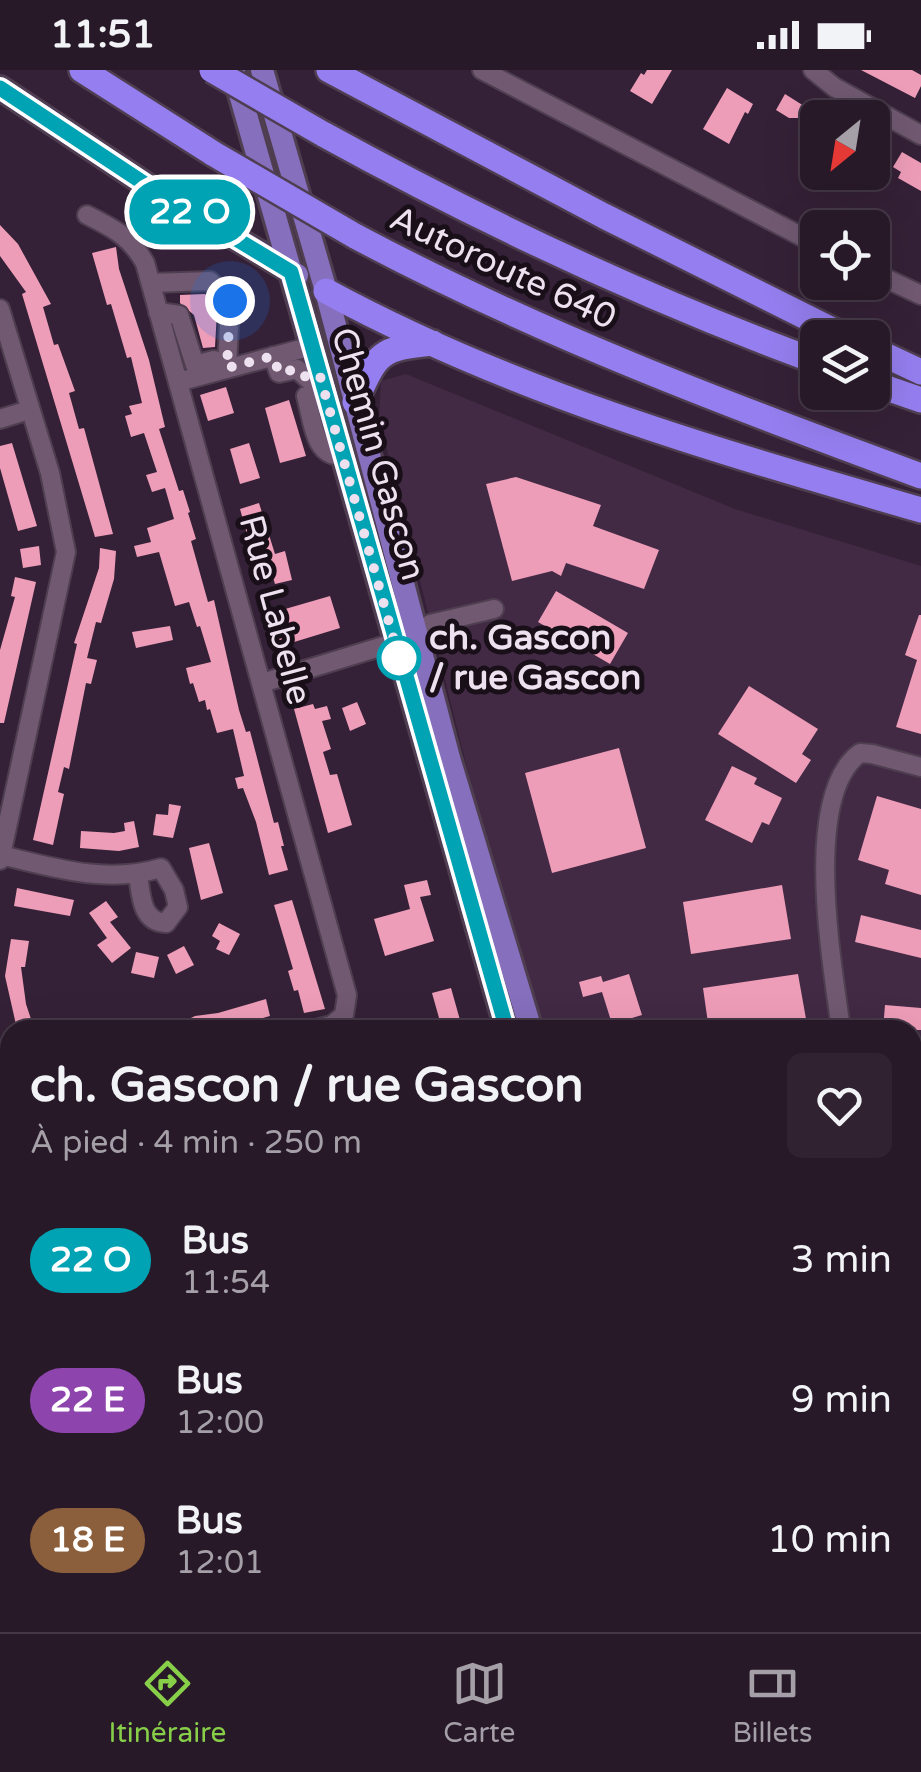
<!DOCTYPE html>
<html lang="fr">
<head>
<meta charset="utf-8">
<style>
  :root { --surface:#281929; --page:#302231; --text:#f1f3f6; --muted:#a5a0a8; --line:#443846; --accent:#88cf49 }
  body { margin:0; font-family:"Varela Round",sans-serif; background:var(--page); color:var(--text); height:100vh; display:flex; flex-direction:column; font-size:38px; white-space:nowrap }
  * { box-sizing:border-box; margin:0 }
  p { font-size:32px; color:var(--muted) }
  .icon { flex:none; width:55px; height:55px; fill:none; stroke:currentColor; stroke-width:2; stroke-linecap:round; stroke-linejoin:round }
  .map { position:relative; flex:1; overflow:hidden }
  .details { position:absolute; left:0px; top:950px; width:922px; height:612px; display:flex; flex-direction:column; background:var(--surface); border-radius:30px 30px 0 0; box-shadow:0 10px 40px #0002,0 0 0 2px var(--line) }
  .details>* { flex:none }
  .badge { padding:0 20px; border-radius:32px; font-size:35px; line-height:65px }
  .needle { width:65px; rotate:210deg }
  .fabs { position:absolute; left:800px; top:30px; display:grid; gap:20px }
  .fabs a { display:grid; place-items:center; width:90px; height:90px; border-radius:15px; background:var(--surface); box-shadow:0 10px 40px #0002,0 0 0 2px var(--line); font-size:50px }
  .you { position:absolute; width:50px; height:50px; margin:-25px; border:8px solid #fff; border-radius:50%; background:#1a73e8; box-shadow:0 0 0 15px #1a73e833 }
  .map>.badge { position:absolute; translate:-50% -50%; box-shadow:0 0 0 5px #fff }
  .round { display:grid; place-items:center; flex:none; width:105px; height:105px; border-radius:15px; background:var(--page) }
  .summary { display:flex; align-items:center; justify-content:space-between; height:170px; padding:0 30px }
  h1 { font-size:48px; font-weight:800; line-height:75px }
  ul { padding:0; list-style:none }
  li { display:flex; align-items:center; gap:30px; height:140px; padding:0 30px }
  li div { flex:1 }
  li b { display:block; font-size:38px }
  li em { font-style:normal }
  li .badge { min-width:110px; font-weight:700; text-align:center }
  .status { display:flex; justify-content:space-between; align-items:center; height:70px; padding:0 50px; background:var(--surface); direction:ltr }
  .status svg { height:28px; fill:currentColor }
  .tabs { display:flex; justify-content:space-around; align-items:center; height:140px; border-top:2px solid var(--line); background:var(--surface); font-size:28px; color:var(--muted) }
  .tabs a { display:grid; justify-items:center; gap:5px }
  .tabs .on { color:var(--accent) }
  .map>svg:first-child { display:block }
  .built { fill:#422944 }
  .building { fill:#ee9db8 }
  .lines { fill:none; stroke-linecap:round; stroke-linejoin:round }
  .minor-casing { stroke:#4e3e50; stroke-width:22 }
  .major-casing { stroke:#4e3e50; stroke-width:28 }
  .highway-casing { stroke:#4e3e50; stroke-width:30 }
  .minor { stroke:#705971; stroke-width:18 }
  .major { stroke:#866fbd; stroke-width:22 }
  .highway { stroke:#957eef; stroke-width:25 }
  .highway-bridge-casing { stroke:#4e3e50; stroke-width:30; stroke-linecap:butt }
  .highway-bridge { stroke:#957eef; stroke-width:25 }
  .line-casing { stroke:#fff; stroke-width:22 }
  .line { stroke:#00a3b4; stroke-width:15 }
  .walk { stroke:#eee1ef; stroke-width:10; stroke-dasharray:0 18 }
  .stop-dot { fill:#fff; stroke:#00a3b4; stroke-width:5 }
  .labels { text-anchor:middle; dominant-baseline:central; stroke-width:10; stroke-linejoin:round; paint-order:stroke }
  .street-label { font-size:35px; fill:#eee1ef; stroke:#180f18 }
  .stop-label { font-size:35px; font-weight:bold; fill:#eee1ef; stroke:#180f18; text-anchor:start }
</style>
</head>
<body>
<div class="status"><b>11:51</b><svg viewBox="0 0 49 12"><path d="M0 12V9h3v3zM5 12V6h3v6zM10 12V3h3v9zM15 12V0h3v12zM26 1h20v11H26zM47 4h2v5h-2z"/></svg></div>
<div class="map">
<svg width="921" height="1562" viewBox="0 0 921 1562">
  <rect width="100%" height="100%" fill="#352137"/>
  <path class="built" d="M 406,304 L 735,439 L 921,496 L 921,1562 L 387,1562 L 385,1553 L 912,1552 L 912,960 L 533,960 L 379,348 L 381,311 Z"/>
  <path class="building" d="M 647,0 L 672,0 L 652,34 L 630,21 L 641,3 L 644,5 Z
    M 861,0 L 912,0 L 921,5 L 921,16 L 915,28 Z
    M 727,18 L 753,34 L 748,44 L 745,42 L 729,74 L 703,59 Z
    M 785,24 L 823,48 L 789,48 L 776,40 Z
    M 902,82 L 921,93 L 921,121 L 898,108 L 901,102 L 893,97 Z
    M 0,155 L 18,174 L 51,234 L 43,237 L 54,275 L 58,274 L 75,321 L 69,323 L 79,359 L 84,358 L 113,464 L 95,467 L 22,224 L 26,222 L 0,186 Z
    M 116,177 L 119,199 L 149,290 L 165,357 L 159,359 L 179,421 L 183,420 L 190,442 L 188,443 L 196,469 L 191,471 L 208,532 L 214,530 L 239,640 L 246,662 L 250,661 L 274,753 L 278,752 L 284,776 L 281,776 L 288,800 L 269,805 L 256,752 L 243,718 L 238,719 L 235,708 L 244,706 L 233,659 L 217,663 L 210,639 L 207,640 L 205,630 L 199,632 L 193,613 L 190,614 L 186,598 L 211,592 L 200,556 L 197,557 L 189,532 L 175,536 L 159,482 L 137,487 L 134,476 L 151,472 L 147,458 L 174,449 L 165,418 L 152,422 L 146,405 L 157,402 L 144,363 L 131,367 L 125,346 L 132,344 L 129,336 L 142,333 L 131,287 L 127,288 L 111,234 L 107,235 L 92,183 Z
    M 205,224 L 217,235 L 217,241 L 215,277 L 203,278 L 194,245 L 180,233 L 180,225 Z
    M 226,317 L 234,343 L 208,351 L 200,325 Z
    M 289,330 L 306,386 L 280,393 L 265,338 Z
    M 12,373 L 37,456 L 18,461 L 0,398 L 0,376 Z
    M 249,373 L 260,408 L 240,414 L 230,379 Z
    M 516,407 L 601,435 L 593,456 L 659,480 L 644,519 L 566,493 L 561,506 L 552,501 L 512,511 L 486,414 Z
    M 259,433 L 275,484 L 285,481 L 292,510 L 275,514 L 272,504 L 259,507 L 240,439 Z
    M 39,476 L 41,495 L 23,498 L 20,479 Z
    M 100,478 L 116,481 L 114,509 L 101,553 L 96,552 L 87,588 L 97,590 L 91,614 L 86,613 L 69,699 L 64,697 L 58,722 L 64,724 L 53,775 L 33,770 L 77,574 L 74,573 L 99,498 Z
    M 15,507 L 36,512 L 4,653 L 0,653 L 0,580 L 15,527 L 11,526 Z
    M 556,521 L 628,563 L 610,594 L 538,552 Z
    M 330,526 L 340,558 L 281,576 L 277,563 L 267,566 L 261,546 Z
    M 919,545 L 921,545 L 921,664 L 896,657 L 917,590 L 905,585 Z
    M 170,556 L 173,570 L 136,578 L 132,562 Z
    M 749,616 L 818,659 L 802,684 L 811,690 L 796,713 L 718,664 Z
    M 357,632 L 366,654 L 350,661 L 342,638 Z
    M 313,634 L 315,639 L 327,636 L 331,649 L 322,651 L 331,679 L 323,682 L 330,705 L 337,704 L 352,755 L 328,763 L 294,639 Z
    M 619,678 L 646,778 L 552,803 L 525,703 Z
    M 732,696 L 757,708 L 754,714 L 782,728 L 769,755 L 762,752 L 752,773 L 705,750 Z
    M 877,726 L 921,739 L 921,825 L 885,814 L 889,800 L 858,790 Z
    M 169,734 L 181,736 L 173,768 L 153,765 L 156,744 L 168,745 Z
    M 134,751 L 139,777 L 119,781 L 80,778 L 81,761 L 114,763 L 125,761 L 124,753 Z
    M 209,773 L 223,823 L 201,830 L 189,778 Z
    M 427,810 L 431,825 L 420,827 L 434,871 L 385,886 L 374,849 L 410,839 L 404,815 Z
    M 782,815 L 791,869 L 691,884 L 683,832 Z
    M 17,818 L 74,830 L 70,846 L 14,836 Z
    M 292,830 L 325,939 L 304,943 L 298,920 L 294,921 L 288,901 L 293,899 L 274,835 Z
    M 106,831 L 118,847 L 110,852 L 131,878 L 112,893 L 97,875 L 107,868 L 89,843 Z
    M 861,845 L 921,860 L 921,888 L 855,872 Z
    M 219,853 L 240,864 L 229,885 L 216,879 L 220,871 L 212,866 Z
    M 11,869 L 29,871 L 25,897 L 21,897 L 26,934 L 33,955 L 17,959 L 5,906 Z
    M 184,876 L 194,895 L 176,904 L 167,885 Z
    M 136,882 L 159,887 L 154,908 L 131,903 Z
    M 629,904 L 642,945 L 612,954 L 602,922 L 583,927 L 579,912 L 601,906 L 603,912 Z
    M 798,904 L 808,960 L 709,960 L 703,918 Z
    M 451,918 L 460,950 L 441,955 L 432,923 Z
    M 266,929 L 270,946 L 220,960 L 166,960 L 195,946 L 218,943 Z
    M 885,935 L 921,938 L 921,960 L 883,960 Z
    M 2,1090 L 10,1115 L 10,1163 L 6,1163 L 0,1138 Z
    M 13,1552 L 37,1552 L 40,1562 L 0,1562 L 0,1557 Z"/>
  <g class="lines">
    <defs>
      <path id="minor" d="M 482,0 L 818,175
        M 813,0 L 834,17 L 921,65
        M 87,145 C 113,158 131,167 145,193 L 347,925 L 344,945 L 332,955 L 312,960
        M 872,202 L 921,225
        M 151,213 L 210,211 L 230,231 L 227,299
        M 0,239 L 50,403 L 66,482 L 0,790
        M 158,242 L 179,245 L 195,295 L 214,290
        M 273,286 L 279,303 L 297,299 L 308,309 L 320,306
        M 178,312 L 312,276
        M 324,321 L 306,326 C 313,350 313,387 343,386
        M 0,349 L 29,340
        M 262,613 L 416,566 L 430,554 L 494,539
        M 1,785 C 54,798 106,814 161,798 L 174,820 L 178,837 L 166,853 C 141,852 141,825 138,805
        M 841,960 C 833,897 801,726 860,683 L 872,684 L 921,697
        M 0,988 L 10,1021
        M 912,1133 L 921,1133
        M 0,1462 L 10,1459
        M 912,1466 L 921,1465
        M 198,1552 L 200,1562
        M 317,1552 L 320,1562
        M 845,1552 L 847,1562
        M 150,1562 L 181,1552
        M 763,1562 L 769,1552"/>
      <path id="major" d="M 262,0 L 326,221 L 449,688 L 531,960
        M 234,3 L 507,960
        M 0,18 L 145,114 L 297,205
        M 680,1552 L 682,1562
        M 701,1552 L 703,1562"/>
      <path id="highway" d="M 82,0 L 214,84
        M 329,0 L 604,146 L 848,268
        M 323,64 C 483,152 646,229 818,292
        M 355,166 C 537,263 728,335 921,406
        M 326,221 C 514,323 717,381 921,440
        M 872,279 L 921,302
        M 872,313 L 921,330
        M 355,332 C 377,284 378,278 433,273"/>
    </defs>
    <use href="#minor" class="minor-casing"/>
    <use href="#major" class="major-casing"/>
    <use href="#highway" class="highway-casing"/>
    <use href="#minor" class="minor"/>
    <use href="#major" class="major"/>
    <use href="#highway" class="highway"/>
    <defs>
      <path id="highway-bridge" d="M 212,0 L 323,64
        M 214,84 L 355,166"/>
    </defs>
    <use href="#highway-bridge" class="highway-bridge-casing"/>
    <use href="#highway-bridge" class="highway-bridge"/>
  </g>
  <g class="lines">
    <defs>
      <path id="line" d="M 0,18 L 145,114 L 291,202 L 507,960"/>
    </defs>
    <use href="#line" class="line-casing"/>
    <use href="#line" class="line"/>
    <path class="walk" d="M 230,231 L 227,298 L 273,286 L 279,303 L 297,299 L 308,309 L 320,306 L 399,588"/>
  </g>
  <circle class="stop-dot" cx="399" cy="588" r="20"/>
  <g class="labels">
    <g class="street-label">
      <text transform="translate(503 198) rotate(25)">Autoroute 640</text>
      <text transform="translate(378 384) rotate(74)">Chemin Gascon</text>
      <text transform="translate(275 540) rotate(75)">Rue Labelle</text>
    </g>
    <g class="stop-label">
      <text x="429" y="568">ch. Gascon<tspan x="429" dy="40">/ rue Gascon</tspan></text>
    </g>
  </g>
</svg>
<div class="fabs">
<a><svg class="needle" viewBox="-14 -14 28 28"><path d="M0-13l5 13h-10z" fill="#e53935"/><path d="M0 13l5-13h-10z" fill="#a5a0a8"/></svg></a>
<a><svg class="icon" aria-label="locate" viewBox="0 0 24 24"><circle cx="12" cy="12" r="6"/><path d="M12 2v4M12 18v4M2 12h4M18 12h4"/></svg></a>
<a><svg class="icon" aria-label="layers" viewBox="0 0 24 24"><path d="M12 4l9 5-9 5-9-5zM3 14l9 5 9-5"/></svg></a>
</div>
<div class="you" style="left:230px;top:231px"></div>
<b class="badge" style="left:190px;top:142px;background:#00a3b4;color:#fff">22 O</b>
<section class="details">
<div class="summary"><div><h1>ch. Gascon / rue Gascon</h1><p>À pied · 4 min · 250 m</p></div><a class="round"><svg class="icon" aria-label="heart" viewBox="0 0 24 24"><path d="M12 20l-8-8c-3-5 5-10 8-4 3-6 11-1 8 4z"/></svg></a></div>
<ul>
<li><span class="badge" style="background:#00a3b4;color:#fff">22 O</span><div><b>Bus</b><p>11:54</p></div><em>3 min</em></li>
<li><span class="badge" style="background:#8e44ad;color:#fff">22 E</span><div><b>Bus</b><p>12:00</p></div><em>9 min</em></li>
<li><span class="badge" style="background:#8b5e3c;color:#fff">18 E</span><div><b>Bus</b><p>12:01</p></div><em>10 min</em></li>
</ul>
</section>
</div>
<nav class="tabs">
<a class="on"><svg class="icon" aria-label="directions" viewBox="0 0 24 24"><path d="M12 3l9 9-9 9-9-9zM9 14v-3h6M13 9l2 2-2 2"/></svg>Itinéraire</a>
<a><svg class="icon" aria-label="map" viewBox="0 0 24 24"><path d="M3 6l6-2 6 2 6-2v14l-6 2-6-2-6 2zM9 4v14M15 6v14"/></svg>Carte</a>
<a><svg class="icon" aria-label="tickets" viewBox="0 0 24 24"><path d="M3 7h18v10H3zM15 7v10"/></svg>Billets</a>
</nav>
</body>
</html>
